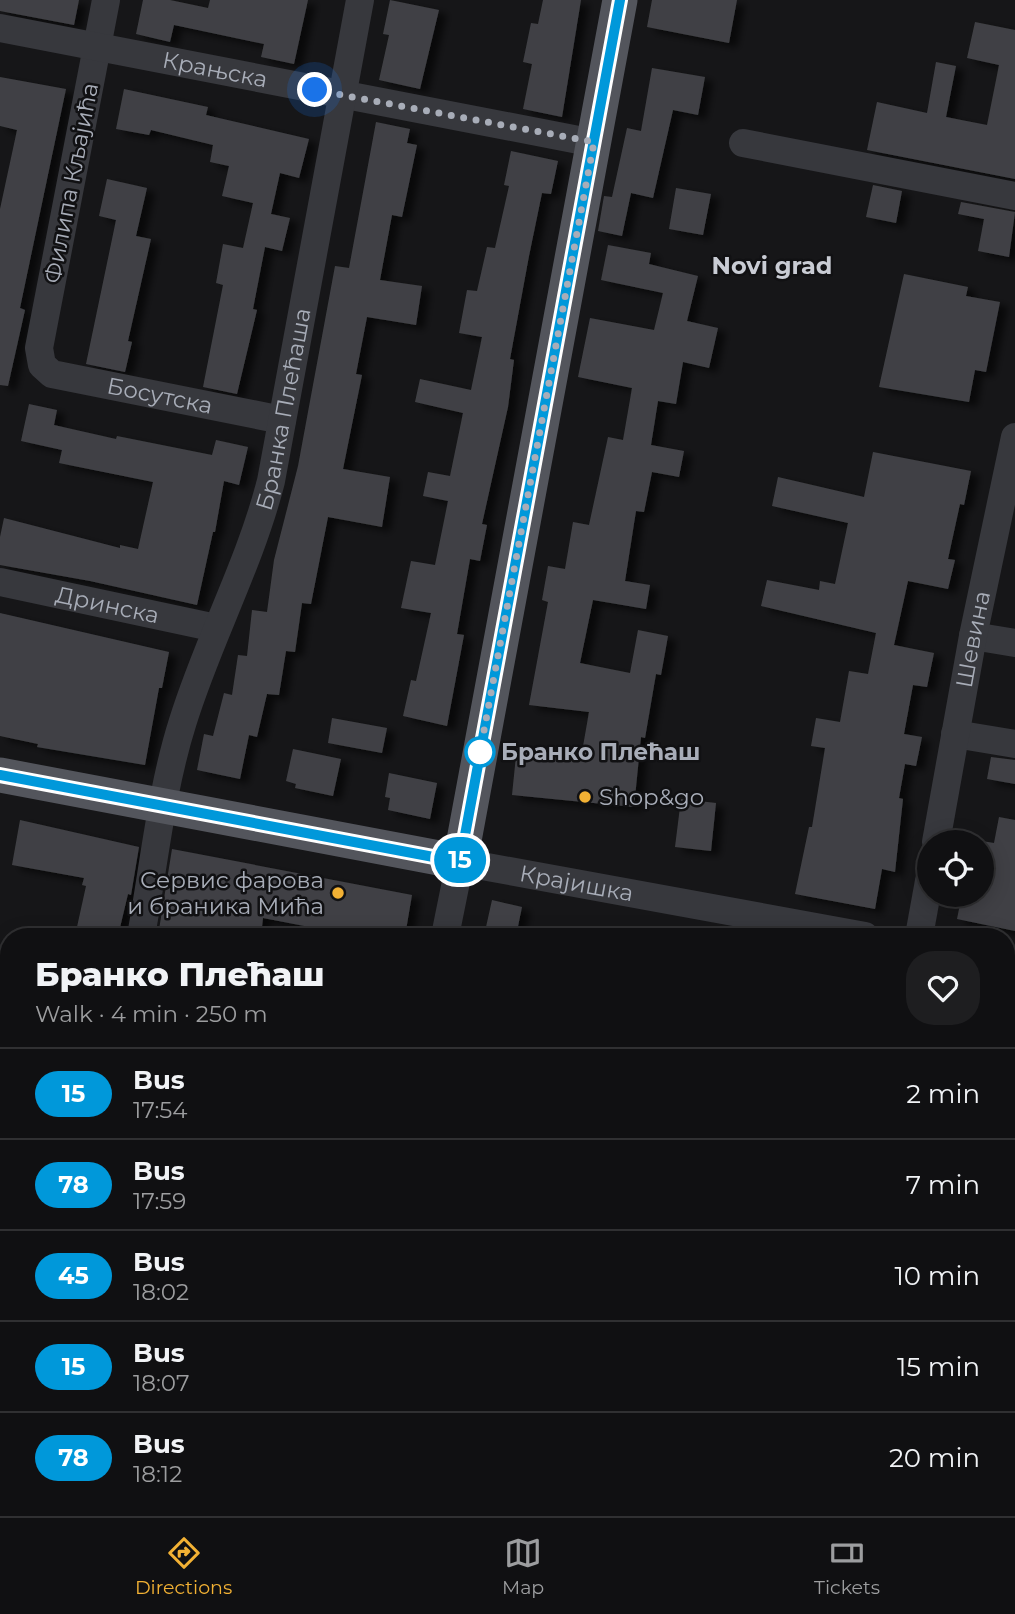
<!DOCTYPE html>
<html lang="en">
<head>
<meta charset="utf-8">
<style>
  :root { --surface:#101012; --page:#1e1e20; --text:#f1f3f6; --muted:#9c9d9f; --line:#303032; --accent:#f2b134 }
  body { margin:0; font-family:Montserrat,sans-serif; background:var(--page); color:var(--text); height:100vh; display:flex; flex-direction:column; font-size:26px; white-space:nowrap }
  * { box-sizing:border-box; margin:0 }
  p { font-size:23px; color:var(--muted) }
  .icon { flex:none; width:38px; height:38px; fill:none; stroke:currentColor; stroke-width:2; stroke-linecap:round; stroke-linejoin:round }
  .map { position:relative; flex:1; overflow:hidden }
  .details { position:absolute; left:0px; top:928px; width:1015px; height:590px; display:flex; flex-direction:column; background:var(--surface); border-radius:28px 28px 0 0; box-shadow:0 4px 18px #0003,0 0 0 2px var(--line) }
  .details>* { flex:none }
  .badge { padding:0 14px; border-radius:23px; font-size:24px; line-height:46px }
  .buttons { position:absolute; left:917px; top:830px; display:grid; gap:14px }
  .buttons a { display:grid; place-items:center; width:77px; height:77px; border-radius:50%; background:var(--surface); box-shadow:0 4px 18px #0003,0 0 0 2px var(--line); font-size:35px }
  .you { position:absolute; width:35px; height:35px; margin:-18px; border:5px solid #fff; border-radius:50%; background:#1a73e8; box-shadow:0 0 0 10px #1a73e833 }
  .map>.badge { position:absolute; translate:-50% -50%; box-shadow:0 0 0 4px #fff }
  .round { display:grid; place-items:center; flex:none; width:74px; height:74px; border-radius:28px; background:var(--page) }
  .headline { display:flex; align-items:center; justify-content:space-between; height:119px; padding:0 35px }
  h1 { font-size:33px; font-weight:800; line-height:52px }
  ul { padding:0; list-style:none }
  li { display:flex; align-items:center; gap:21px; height:91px; padding:0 35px; border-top:2px solid var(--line) }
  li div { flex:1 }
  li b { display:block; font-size:26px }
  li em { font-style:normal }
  li .badge { min-width:77px; font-weight:700; text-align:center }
  .tabs { display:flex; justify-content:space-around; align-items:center; height:98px; border-top:2px solid var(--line); background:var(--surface); font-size:19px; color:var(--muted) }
  .tabs a { display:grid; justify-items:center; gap:4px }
  .tabs .active { color:var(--accent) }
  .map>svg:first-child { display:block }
  .built { fill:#222225 }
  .building { fill:#404145; filter:url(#shadow) }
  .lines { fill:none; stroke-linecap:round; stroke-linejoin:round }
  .minor { stroke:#37383d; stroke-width:28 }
  .major { stroke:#53555c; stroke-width:35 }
  .line-casing { stroke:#fff; stroke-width:16 }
  .line { stroke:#0098da; stroke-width:10 }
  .walk { stroke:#a8adb8; stroke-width:7; stroke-dasharray:0 12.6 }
  .stop-dot { fill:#fff; stroke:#0098da; stroke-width:3.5 }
  .poi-dot { fill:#f2b134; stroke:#111113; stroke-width:2.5 }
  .labels { text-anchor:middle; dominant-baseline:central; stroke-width:5; stroke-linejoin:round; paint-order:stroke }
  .street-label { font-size:23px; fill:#a8adb8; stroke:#111113 }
  .stop-label { font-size:23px; font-weight:bold; fill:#a8adb8; stroke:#111113; text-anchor:start }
  .poi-label { font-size:23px; fill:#a8adb8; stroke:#111113; text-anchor:start }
  .neighbourhood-label { font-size:24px; font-weight:bold; fill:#c9ccd4; stroke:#111113 }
</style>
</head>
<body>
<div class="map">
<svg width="1015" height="1516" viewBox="0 0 1015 1516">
  <defs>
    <filter id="shadow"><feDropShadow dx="8" dy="4.5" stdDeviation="3.5" flood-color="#0009"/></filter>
  </defs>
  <rect width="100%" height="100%" fill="#161618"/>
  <path class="built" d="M 40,1509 L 166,1509 L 164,1516 L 80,1516 Z"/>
  <path class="building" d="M 0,0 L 79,0 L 74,25 L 0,11 Z
    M 143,0 L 170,0 L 208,8 L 210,0 L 308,0 L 294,64 L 261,57 L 264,44 L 174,25 L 170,42 L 136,34 Z
    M 390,0 L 439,10 L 420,89 L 379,80 L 389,35 L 383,34 Z
    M 543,0 L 581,0 L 562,117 L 523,109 L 532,64 L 523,62 L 531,23 L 538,24 Z
    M 652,0 L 737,0 L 729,43 L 647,27 Z
    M 975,22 L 1015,30 L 1015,179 L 867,150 L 877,102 L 927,113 L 936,62 L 956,66 L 946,117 L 987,125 L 999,65 L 967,58 Z
    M 652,68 L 705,77 L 698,115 L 673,110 L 653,198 L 631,193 L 622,236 L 598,231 L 604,196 L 612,197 L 627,128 L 641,131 Z
    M 0,77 L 66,89 L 20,308 L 25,310 L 8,386 L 0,385 L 0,209 L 17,130 L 0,126 Z
    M 124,89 L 208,107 L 206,115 L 309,139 L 299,178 L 280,173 L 271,214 L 290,218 L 282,251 L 265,247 L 253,309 L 257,310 L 237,394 L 203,387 L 223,285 L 216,283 L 223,244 L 243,248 L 253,203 L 222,196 L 229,166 L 210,162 L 213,145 L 151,130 L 149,135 L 116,129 Z
    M 376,122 L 410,129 L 407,143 L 417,145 L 402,217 L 392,215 L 380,280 L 422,286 L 416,325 L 367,317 L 356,374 L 362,375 L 343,469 L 390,477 L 382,527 L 328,517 L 311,604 L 302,603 L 295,652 L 286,651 L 279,695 L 267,694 L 257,737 L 249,735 L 240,779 L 197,770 L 204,734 L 213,736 L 224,693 L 232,695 L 238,655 L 247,656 L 252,610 L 267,612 L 274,560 L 298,466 L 335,266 L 349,268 Z
    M 511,151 L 558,161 L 551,194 L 542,193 L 529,256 L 510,359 L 514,360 L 508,407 L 482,524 L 487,525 L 480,561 L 470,559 L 457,634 L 464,635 L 447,726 L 403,716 L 411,680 L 416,681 L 431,613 L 401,608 L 411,561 L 435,565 L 448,501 L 423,496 L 428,472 L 450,476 L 463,413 L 415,402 L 420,379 L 471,390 L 482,337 L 459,333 L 467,290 L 477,291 L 487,247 L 495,248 L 509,186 L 504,185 Z
    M 107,179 L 147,188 L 136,236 L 151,239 L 128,341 L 132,342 L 125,372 L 86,364 L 116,220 L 99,216 Z
    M 873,185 L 902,191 L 896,223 L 866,217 Z
    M 676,188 L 711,194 L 703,235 L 669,229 Z
    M 961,202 L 1015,212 L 1009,257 L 978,251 L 984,219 L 958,214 Z
    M 608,245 L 651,253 L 649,264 L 698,276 L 687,321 L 718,328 L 709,368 L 683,362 L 676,404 L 658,401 L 651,445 L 684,451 L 679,477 L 652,472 L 644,512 L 636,511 L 625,581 L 650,585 L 646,609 L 593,600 L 580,663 L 630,673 L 638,630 L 668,636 L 661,675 L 656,674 L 645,738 L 641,737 L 634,807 L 512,795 L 517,746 L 582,752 L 589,712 L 529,705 L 548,602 L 542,600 L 548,566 L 565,569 L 573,522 L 589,525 L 608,437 L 623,440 L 632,388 L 578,377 L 590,318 L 654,330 L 663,293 L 601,280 Z
    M 904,274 L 968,287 L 966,296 L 1000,302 L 986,372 L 975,370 L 969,402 L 879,387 Z
    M 29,404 L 57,410 L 54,425 L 116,439 L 117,436 L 212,455 L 216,440 L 248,447 L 239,485 L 224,481 L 215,532 L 213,532 L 197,605 L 90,581 L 0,565 L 0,537 L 4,518 L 120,548 L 120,545 L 138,549 L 153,482 L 59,463 L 62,450 L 21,441 Z
    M 873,452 L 971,471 L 964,505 L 960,504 L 948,559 L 955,560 L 948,589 L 908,581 L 894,645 L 934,653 L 927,687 L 913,685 L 904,734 L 922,737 L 916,766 L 905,764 L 899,798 L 903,799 L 895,872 L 882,869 L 875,909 L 795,894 L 809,827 L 812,827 L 825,748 L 811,746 L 816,718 L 840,722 L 849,671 L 868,674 L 876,633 L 761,606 L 767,580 L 819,590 L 820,581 L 835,584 L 848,523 L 772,506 L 778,477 L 864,497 Z
    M 0,613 L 169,652 L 162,688 L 159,688 L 145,765 L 37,747 L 38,744 L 0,736 Z
    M 332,718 L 387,728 L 382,753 L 328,743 Z
    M 293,749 L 341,759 L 333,796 L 295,788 L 296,784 L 286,781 Z
    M 991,757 L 1015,760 L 1015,784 L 987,779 Z
    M 389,773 L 437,783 L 430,819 L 388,810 L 390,798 L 385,797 Z
    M 681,799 L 716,803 L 711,851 L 675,847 Z
    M 999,817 L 1015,820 L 1015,931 L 957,919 L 962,894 L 982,894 L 982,841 L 994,843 Z
    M 20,820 L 139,847 L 131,895 L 128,894 L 118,936 L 75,936 L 86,886 L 82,885 L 84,878 L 12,865 Z
    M 172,849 L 412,895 L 405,936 L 356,936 L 263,918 L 261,936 L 158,936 Z
    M 492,900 L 522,907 L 516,936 L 484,936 Z"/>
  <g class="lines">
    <g class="minor">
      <path id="s1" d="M 106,0 L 39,348 L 42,365 L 52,374 L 282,420"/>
      <path id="s2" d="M 0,28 L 594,143"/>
      <path d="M 743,143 L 1015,196"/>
      <path id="s3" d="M 0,582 L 216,628"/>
      <path d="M 973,636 L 1015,643"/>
      <path d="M 955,734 L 1015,744"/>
      <path id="s4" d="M 936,842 L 973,636 L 1015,437"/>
      <path id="s5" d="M 141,936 C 154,865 161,790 183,721 C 208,640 250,564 271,481 L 360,0"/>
      <path id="s6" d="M 445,936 L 460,862 L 865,936"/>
      <path d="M 919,936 L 929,881"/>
      <path d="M 1006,962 L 1015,964"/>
      <path d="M 0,1242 L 9,1244"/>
      <path d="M 34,1516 L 35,1508"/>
      <path d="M 335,1516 L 336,1508"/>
      <path d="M 809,1516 L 810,1508"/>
    </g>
    <path class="major" d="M 0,775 L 460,862 L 620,0"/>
  </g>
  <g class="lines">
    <defs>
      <path id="line" d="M 0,775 L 460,862 L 620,0"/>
    </defs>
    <use href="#line" class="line-casing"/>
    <use href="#line" class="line"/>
    <path class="walk" d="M 315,90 L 594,142 L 480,752"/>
  </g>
  <circle class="stop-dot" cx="480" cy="752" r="14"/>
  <g class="poi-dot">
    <circle cx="585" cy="797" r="7"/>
    <circle cx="338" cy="893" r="7"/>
  </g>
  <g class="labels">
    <g class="street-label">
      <text stroke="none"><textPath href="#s2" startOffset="219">Крањска</textPath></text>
      <text transform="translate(71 183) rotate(-79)">Филипа Кљајића</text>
      <text stroke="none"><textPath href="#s1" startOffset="495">Босутска</textPath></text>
      <text stroke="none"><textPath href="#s5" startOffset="548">Бранка Плећаша</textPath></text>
      <text stroke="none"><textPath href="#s3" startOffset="110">Дринска</textPath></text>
      <text stroke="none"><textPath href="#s4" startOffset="206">Шевина</textPath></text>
      <text stroke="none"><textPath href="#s6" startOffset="194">Крајишка</textPath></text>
    </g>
    <g class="stop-label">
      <text x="501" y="752">Бранко Плећаш</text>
    </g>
    <g class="poi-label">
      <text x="599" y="797">Shop&amp;go</text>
      <text x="324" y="880" text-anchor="end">Сервис фарова<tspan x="324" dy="26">и браника Мића</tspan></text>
    </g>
    <g class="neighbourhood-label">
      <text x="772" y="265">Novi grad</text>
    </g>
  </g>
</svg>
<div class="buttons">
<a><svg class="icon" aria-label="locate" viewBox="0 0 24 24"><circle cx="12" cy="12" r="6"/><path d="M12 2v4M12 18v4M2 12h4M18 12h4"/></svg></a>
</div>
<div class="you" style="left:315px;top:90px"></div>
<b class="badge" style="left:460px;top:860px;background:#0098da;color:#fff">15</b>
<section class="details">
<div class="headline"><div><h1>Бранко Плећаш</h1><p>Walk · 4 min · 250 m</p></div><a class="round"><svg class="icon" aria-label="heart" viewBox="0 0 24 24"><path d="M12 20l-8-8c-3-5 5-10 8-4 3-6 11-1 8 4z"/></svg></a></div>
<ul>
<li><span class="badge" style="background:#0098da;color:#fff">15</span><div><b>Bus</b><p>17:54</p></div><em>2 min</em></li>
<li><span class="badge" style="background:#0098da;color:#fff">78</span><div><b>Bus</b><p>17:59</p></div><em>7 min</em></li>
<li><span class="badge" style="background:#0098da;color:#fff">45</span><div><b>Bus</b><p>18:02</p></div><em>10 min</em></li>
<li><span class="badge" style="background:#0098da;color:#fff">15</span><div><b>Bus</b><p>18:07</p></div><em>15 min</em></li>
<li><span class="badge" style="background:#0098da;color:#fff">78</span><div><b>Bus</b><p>18:12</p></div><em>20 min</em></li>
</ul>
</section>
</div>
<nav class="tabs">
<a class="active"><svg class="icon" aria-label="directions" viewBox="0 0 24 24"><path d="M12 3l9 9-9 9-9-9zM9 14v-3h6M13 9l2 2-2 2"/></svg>Directions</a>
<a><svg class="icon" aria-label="map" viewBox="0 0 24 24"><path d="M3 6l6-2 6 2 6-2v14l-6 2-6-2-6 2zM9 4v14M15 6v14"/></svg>Map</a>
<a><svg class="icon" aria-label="tickets" viewBox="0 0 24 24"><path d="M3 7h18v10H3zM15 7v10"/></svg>Tickets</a>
</nav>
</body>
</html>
